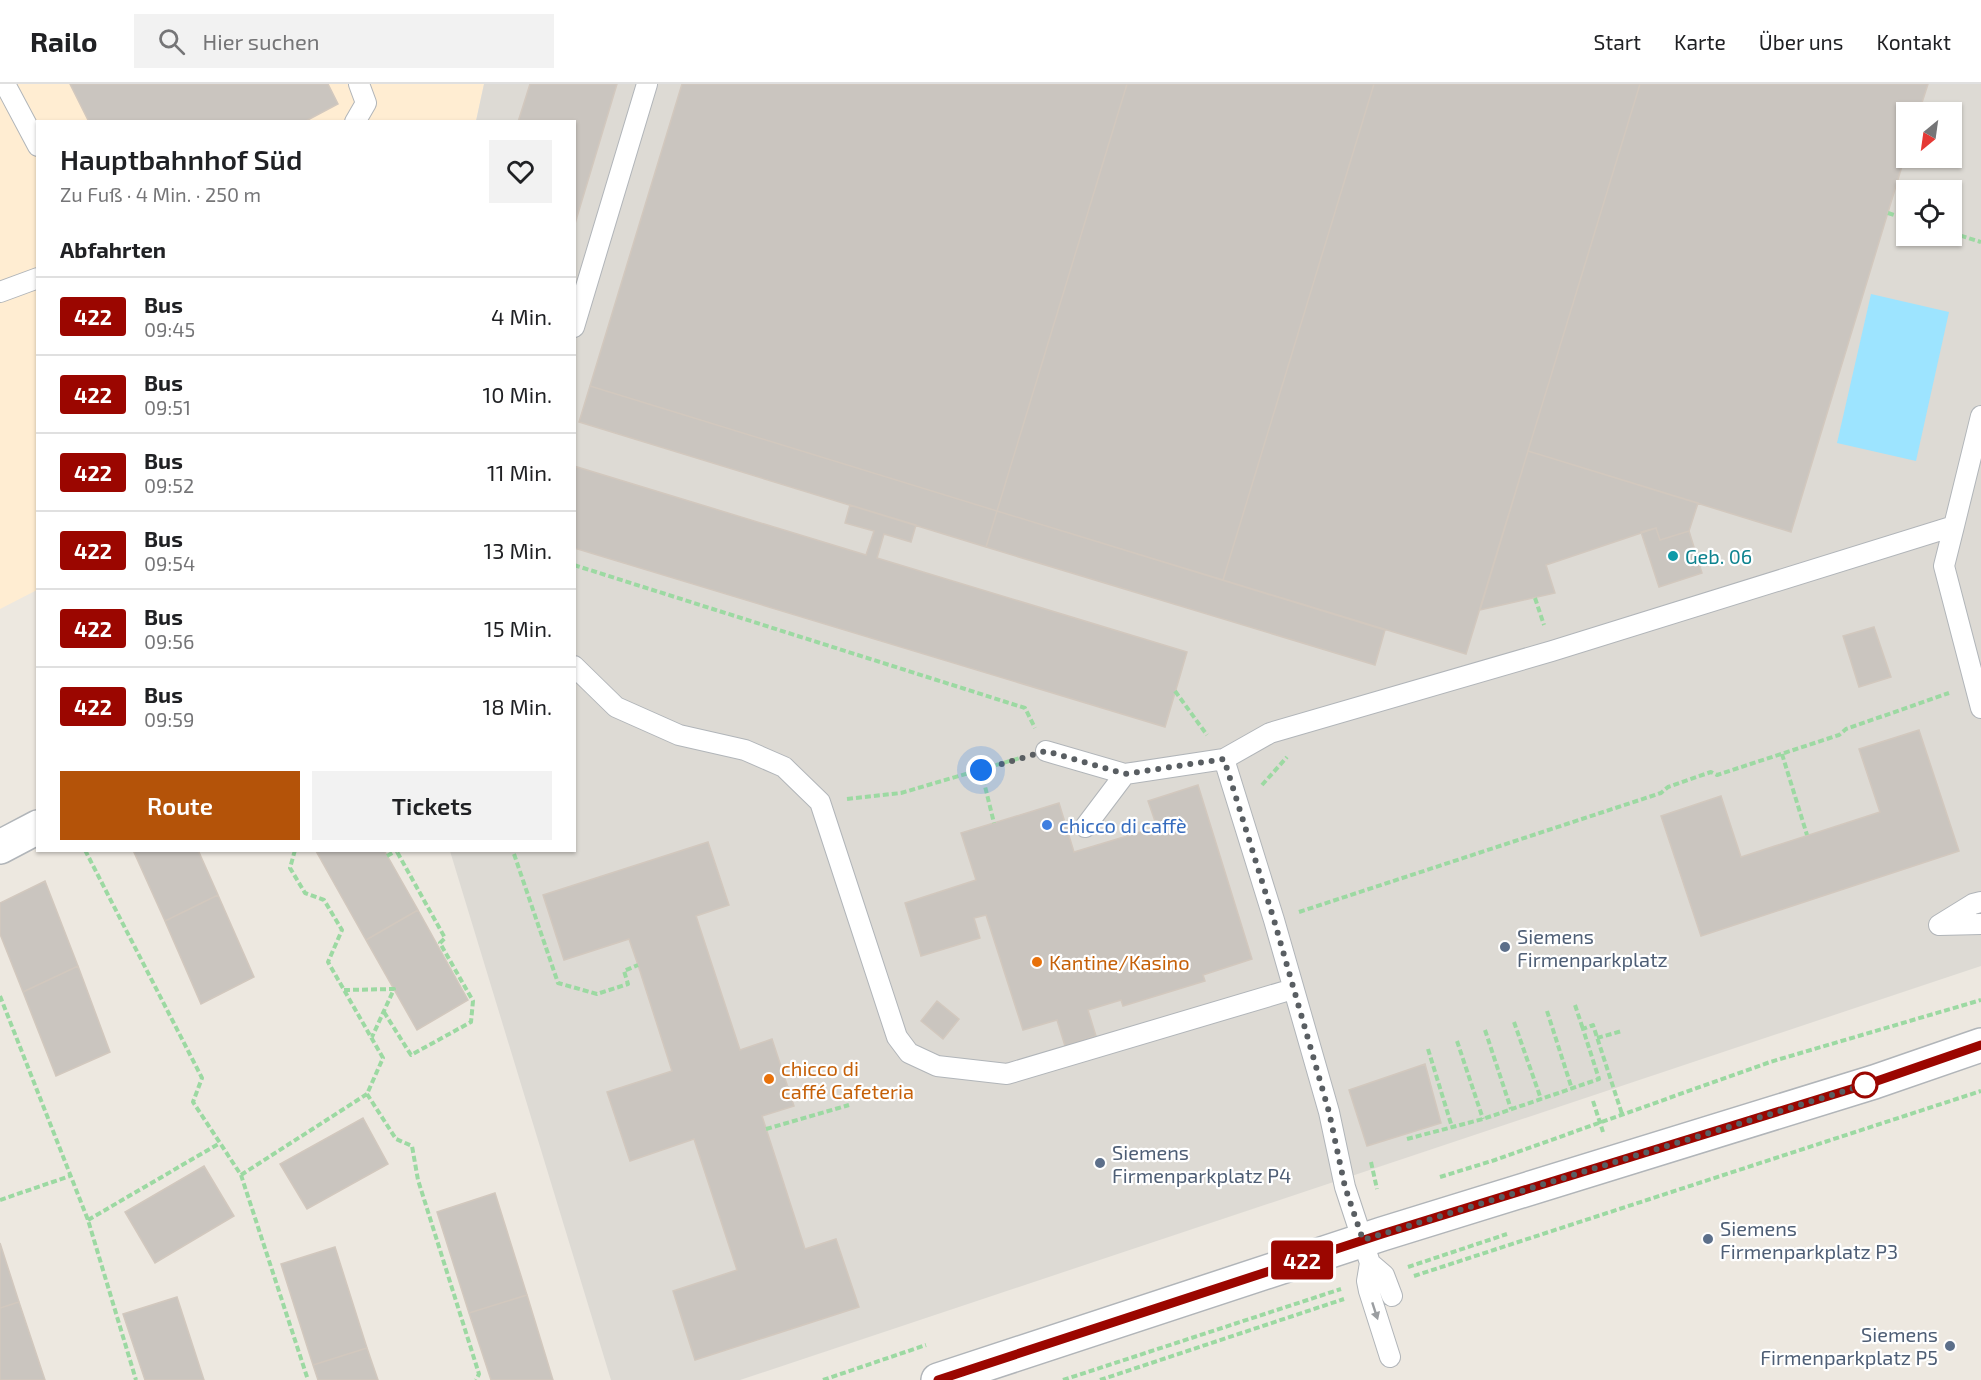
<!DOCTYPE html>
<html lang="de">
<head>
<meta charset="utf-8">
<style>
  :root { --surface:#fff; --page:#f2f2f2; --text:#202124; --muted:#757577; --line:#e0e0e0; --accent:#b45309 }
  body { margin:0; font-family:"Exo 2",sans-serif; background:var(--page); color:var(--text); height:100vh; display:flex; flex-direction:column; font-size:22px; white-space:nowrap }
  * { box-sizing:border-box; margin:0 }
  p { font-size:20px; color:var(--muted) }
  .icon { flex:none; width:33px; height:33px; fill:none; stroke:currentColor; stroke-width:2; stroke-linecap:round; stroke-linejoin:round }
  .map { position:relative; flex:1; overflow:hidden }
  .panel { position:absolute; left:36px; top:36px; width:540px; height:732px; display:flex; flex-direction:column; background:var(--surface); border-radius:0px; box-shadow:0 2px 4px #0004 }
  .panel>* { flex:none }
  .badge { padding:0 12px; border-radius:4px; font-size:21px; line-height:39px }
  .needle { width:39px; rotate:209deg }
  .controls { position:absolute; left:1896px; top:18px; display:grid; gap:12px }
  .controls a { display:grid; place-items:center; width:66px; height:66px; border-radius:0px; background:var(--surface); box-shadow:0 2px 4px #0004; font-size:30px }
  .you { position:absolute; width:30px; height:30px; margin:-15px; border:4px solid #fff; border-radius:50%; background:#1a73e8; box-shadow:0 0 0 9px #1a73e833 }
  .map>.badge { position:absolute; translate:-50% -50%; box-shadow:0 0 0 3px #fff }
  h2 { padding:0 24px; font-size:22px; line-height:54px }
  .round { display:grid; place-items:center; flex:none; width:63px; height:63px; border-radius:0px; background:var(--page) }
  .head { display:flex; align-items:center; justify-content:space-between; height:102px; padding:0 24px }
  h1 { font-size:28px; font-weight:600; line-height:45px }
  .cta { display:flex; gap:12px; margin-top:auto; padding:12px 24px }
  .cta a { flex:1; height:69px; border-radius:0px; background:var(--accent); color:#fff; font-size:24px; font-weight:600; line-height:69px; text-align:center }
  .cta a+a { background:var(--page); color:var(--text) }
  ul { padding:0; list-style:none }
  li { display:flex; align-items:center; gap:18px; height:78px; padding:0 24px; border-top:2px solid var(--line) }
  li div { flex:1 }
  li b { display:block; font-size:22px }
  li em { font-style:normal }
  li .badge { min-width:66px; font-weight:700; text-align:center }
  header { display:flex; align-items:center; gap:36px; box-sizing:border-box; height:84px; padding:0 30px; background:var(--surface); border-bottom:2px solid var(--line) }
  header strong { font-size:28px }
  nav { display:flex; gap:33px; margin-inline-start:auto; font-size:21px }
  .search { width:420px; height:54px; background:var(--page); display:flex; align-items:center; gap:15px; box-sizing:border-box; padding:0 21px; border-radius:0px; color:var(--muted); font-size:22px }
  .map>svg:first-child { display:block }
  .commercial { fill:#ffedd2 }
  .industrial { fill:#dddad4; fill-rule:evenodd }
  .water { fill:#9de4ff }
  .building { fill:#cac5bf; stroke:#d2c8be; stroke-width:1.5 }
  .lines { fill:none; stroke-linecap:round; stroke-linejoin:round }
  .service-casing { stroke:#b1b5b9; stroke-width:22 }
  .minor-casing { stroke:#b1b5b9; stroke-width:36 }
  .tertiary-casing { stroke:#b1b5b9; stroke-width:36 }
  .path { stroke:#9cd9a2; stroke-width:4; stroke-dasharray:6 3; stroke-linecap:butt }
  .service { stroke:#fff; stroke-width:20 }
  .minor { stroke:#fff; stroke-width:33 }
  .tertiary { stroke:#fff; stroke-width:33 }
  .oneway { fill:#9b9ea1 }
  .line-casing { stroke:#fff; stroke-width:14 }
  .line { stroke:#9b0600; stroke-width:9 }
  .walk { stroke:#595e62; stroke-width:6; stroke-dasharray:0 10.8 }
  .culture-dot { fill:#0f9aa8; stroke:#fff; stroke-width:2 }
  .shop-dot { fill:#3f7fe0; stroke:#fff; stroke-width:2 }
  .service-dot { fill:#5c6f8a; stroke:#fff; stroke-width:2 }
  .food-dot { fill:#e8710a; stroke:#fff; stroke-width:2 }
  .stop-dot { fill:#fff; stroke:#9b0600; stroke-width:3 }
  .labels { text-anchor:middle; dominant-baseline:central; stroke-width:4.5; stroke-linejoin:round; paint-order:stroke }
  .culture-label { font-size:20px; fill:#0d838f; stroke:#fff; text-anchor:start }
  .shop-label { font-size:20px; fill:#366cbe; stroke:#fff; text-anchor:start }
  .service-label { font-size:20px; fill:#4e5e75; stroke:#fff; text-anchor:start }
  .food-label { font-size:20px; fill:#c56008; stroke:#fff; text-anchor:start }
</style>
</head>
<body>
<header>
<strong>Railo</strong>
<div class="search"><svg class="icon" aria-label="search" viewBox="0 0 24 24"><circle cx="10" cy="10" r="6"/><path d="M15 15l6 6"/></svg>Hier suchen</div>
<nav><a>Start</a><a>Karte</a><a>Über uns</a><a>Kontakt</a></nav>
</header>
<div class="map">
<svg width="1981" height="1296" viewBox="0 0 1981 1296">
  <rect width="100%" height="100%" fill="#ede8e0"/>
  <path class="commercial" d="M 0,0 L 484,0 L 476,37 L 38,38 L 37,506 L 0,525 Z"/>
  <path class="industrial" d="M 484,0 L 1981,0 L 1981,882 L 740,1296 L 611,1296 L 450,767 L 574,766 L 574,38 L 476,37 ZM 1906,28 L 1952,28 L 1952,74 L 1906,74 ZM 1906,106 L 1952,106 L 1952,152 L 1906,152 Z"/>
  <path class="water" d="M 1871,210 L 1949,228 L 1916,377 L 1837,359 Z"/>
  <path class="building" d="M 70,0 L 328,0 L 338,20 L 304,38 L 89,38 Z
    M 530,0 L 617,0 L 574,143 L 574,38 L 518,38 Z
    M 682,0 L 1127,0 L 997,427 L 590,302 Z
    M 1127,0 L 1374,0 L 1223,496 L 997,427 Z
    M 1374,0 L 1640,0 L 1466,570 L 1223,496 Z
    M 1640,0 L 1928,0 L 1919,28 L 1906,28 L 1906,69 L 1791,448 L 1528,367 Z
    M 590,302 L 997,427 L 986,463 L 579,338 Z
    M 1528,367 L 1698,419 L 1689,447 L 1660,456 L 1656,444 L 1546,481 L 1555,509 L 1480,526 Z
    M 574,382 L 866,471 L 874,447 L 845,439 L 850,421 L 916,441 L 911,458 L 884,450 L 877,474 L 1187,568 L 1165,643 L 574,464 Z
    M 997,427 L 1385,546 L 1375,581 L 986,463 Z
    M 1656,444 L 1660,456 L 1689,447 L 1702,489 L 1659,503 L 1641,448 Z
    M 1874,543 L 1891,593 L 1859,603 L 1843,552 Z
    M 1919,646 L 1959,767 L 1701,852 L 1661,732 L 1721,712 L 1741,773 L 1880,728 L 1859,665 Z
    M 1198,701 L 1252,875 L 1203,891 L 1205,897 L 1123,922 L 1121,916 L 1088,926 L 1096,952 L 1065,962 L 1057,936 L 1023,946 L 986,831 L 974,834 L 980,854 L 921,872 L 905,819 L 976,796 L 961,749 L 1059,719 L 1074,768 L 1157,743 L 1148,717 Z
    M 708,758 L 729,821 L 696,832 L 740,966 L 772,955 L 794,1022 L 762,1032 L 805,1165 L 836,1155 L 859,1223 L 695,1276 L 673,1207 L 737,1186 L 694,1055 L 630,1077 L 607,1008 L 672,987 L 638,881 L 629,855 L 564,876 L 543,811 Z
    M 133,766 L 198,766 L 218,811 L 165,837 Z
    M 384,766 L 418,826 L 366,856 L 316,767 Z
    M 45,797 L 78,882 L 23,908 L 0,850 L 0,819 Z
    M 218,811 L 254,893 L 201,920 L 165,837 Z
    M 418,826 L 468,916 L 417,946 L 366,856 Z
    M 78,882 L 110,968 L 56,992 L 23,908 Z
    M 937,917 L 959,935 L 943,955 L 921,937 Z
    M 1425,980 L 1441,1039 L 1367,1062 L 1349,1006 Z
    M 363,1034 L 388,1080 L 307,1125 L 280,1080 Z
    M 204,1082 L 234,1132 L 155,1179 L 125,1128 Z
    M 495,1109 L 527,1211 L 469,1229 L 437,1128 Z
    M 0,1159 L 19,1218 L 0,1224 Z
    M 335,1163 L 367,1264 L 313,1281 L 281,1180 Z
    M 527,1211 L 553,1296 L 491,1296 L 469,1229 Z
    M 177,1213 L 204,1296 L 145,1296 L 123,1230 Z
    M 19,1218 L 45,1296 L 0,1296 L 0,1224 Z
    M 367,1264 L 378,1296 L 318,1296 L 313,1281 Z"/>
  <g class="lines">
    <defs>
      <path id="service" d="M 5,0 L 38,62
        M 355,38 L 366,19 L 359,0
        M 0,208 L 38,194
        M 574,243 L 647,0
        M 1954,442 L 1944,482 L 1981,624
        M 574,582 L 616,623 L 679,651 L 745,666 L 784,683 L 820,718 L 897,953 L 909,969 L 937,982 L 1007,990 L 1293,905
        M 1046,667 L 1125,690 L 1224,675
        M 1085,743 L 1125,690
        M 1939,841 L 1973,820 L 1981,818
        M 1939,841 L 1981,840
        M 1370,1179 L 1384,1191 L 1392,1212
        M 1390,1273 L 1369,1207 L 1367,1197 L 1370,1179 L 1345,1103 L 1329,1028 L 1274,836 L 1224,675 L 1270,649 L 1552,567 L 1954,442 L 1981,332"/>
      <path id="minor" d="M 0,763 L 38,743"/>
      <path id="tertiary" d="M 938,1296 L 1382,1150 L 1874,998 L 1981,961"/>
    </defs>
    <use href="#service" class="service-casing"/>
    <use href="#minor" class="minor-casing"/>
    <use href="#tertiary" class="tertiary-casing"/>
    <path class="path" d="M 1888,129 L 1906,135
      M 1952,149 L 1981,158
      M 574,481 L 1025,624 L 1035,644
      M 1535,514 L 1544,541
      M 1175,607 L 1207,651
      M 1782,670 L 1807,751
      M 981,686 L 994,739
      M 1262,701 L 1287,673
      M 847,715 L 901,709 L 1020,674
      M 85,766 L 202,994 L 193,1018 L 241,1091 L 308,1296
      M 295,766 L 290,784 L 305,809 L 324,816 L 342,846 L 328,878 L 383,974 L 367,1010 L 396,1055 L 412,1062 L 418,1096 L 479,1290 L 476,1296
      M 514,770 L 558,899 L 597,910 L 628,900 L 624,887 L 638,881
      M 387,772 L 396,767
      M 1299,828 L 1661,709 L 1668,703 L 1711,688 L 1717,691 L 1839,651 L 1846,645 L 1949,609
      M 344,906 L 394,905 L 372,953
      M 0,912 L 88,1136 L 136,1296
      M 1575,921 L 1583,945
      M 1547,927 L 1572,1005
      M 384,928 L 411,971 L 471,938 L 473,917 L 440,859 L 445,854 L 396,766
      M 1514,938 L 1541,1015
      M 1485,946 L 1511,1025
      M 1597,954 L 1622,947
      M 1457,957 L 1483,1035
      M 1428,965 L 1452,1043
      M 1593,1017 L 1603,1048
      M 766,1045 L 849,1021
      M 1407,1055 L 1483,1035 L 1599,995 L 1583,945 L 1593,941 L 1622,1030
      M 1371,1078 L 1377,1105
      M 241,1091 L 367,1010
      M 1440,1093 L 1495,1076 L 1770,978 L 1981,916
      M 0,1116 L 70,1092
      M 88,1136 L 220,1059
      M 1408,1183 L 1507,1150
      M 1414,1192 L 1981,1007
      M 823,1296 L 926,1261
      M 1063,1296 L 1341,1205
      M 1100,1296 L 1344,1215"/>
    <use href="#service" class="service"/>
    <use href="#minor" class="minor"/>
    <use href="#tertiary" class="tertiary"/>
  </g>
  <defs><path id="oneway-solid" d="M-6-.8H1V-3.2L6.5 0L1 3.2V.8H-6Z" transform="scale(1.5)"/></defs>
  <use class="oneway" href="#oneway-solid" transform="translate(1375 1227) rotate(72)"/>
  <g class="lines">
    <defs>
      <path id="line" d="M 938,1296 L 1382,1150 L 1874,998 L 1981,961"/>
    </defs>
    <use href="#line" class="line-casing"/>
    <use href="#line" class="line"/>
    <path class="walk" d="M 981,686 L 1046,667 L 1125,690 L 1224,675 L 1274,836 L 1329,1028 L 1345,1103 L 1363,1156 L 1874,998 L 1865,1001"/>
  </g>
  <circle class="culture-dot" cx="1673" cy="472" r="6"/>
  <circle class="shop-dot" cx="1047" cy="741" r="6"/>
  <g class="service-dot">
    <circle cx="1505" cy="863" r="6"/>
    <circle cx="1100" cy="1079" r="6"/>
    <circle cx="1708" cy="1155" r="6"/>
    <circle cx="1950" cy="1262" r="6"/>
  </g>
  <g class="food-dot">
    <circle cx="1037" cy="878" r="6"/>
    <circle cx="769" cy="995" r="6"/>
  </g>
  <circle class="stop-dot" cx="1865" cy="1001" r="12"/>
  <g class="labels">
    <g class="culture-label">
      <text x="1685" y="472">Geb. 06</text>
    </g>
    <g class="shop-label">
      <text x="1059" y="741">chicco di caffè</text>
    </g>
    <g class="service-label">
      <text x="1517" y="852">Siemens<tspan x="1517" dy="23">Firmenparkplatz</tspan></text>
      <text x="1112" y="1068">Siemens<tspan x="1112" dy="23">Firmenparkplatz P4</tspan></text>
      <text x="1720" y="1144">Siemens<tspan x="1720" dy="23">Firmenparkplatz P3</tspan></text>
      <text x="1938" y="1250" text-anchor="end">Siemens<tspan x="1938" dy="23">Firmenparkplatz P5</tspan></text>
    </g>
    <g class="food-label">
      <text x="1049" y="878">Kantine/Kasino</text>
      <text x="781" y="984">chicco di<tspan x="781" dy="23">caffé Cafeteria</tspan></text>
    </g>
  </g>
</svg>
<div class="controls">
<a><svg class="needle" viewBox="-14 -14 28 28"><path d="M0-13l5 13h-10z" fill="#e53935"/><path d="M0 13l5-13h-10z" fill="#757577"/></svg></a>
<a><svg class="icon" aria-label="locate" viewBox="0 0 24 24"><circle cx="12" cy="12" r="6"/><path d="M12 2v4M12 18v4M2 12h4M18 12h4"/></svg></a>
</div>
<div class="you" style="left:981px;top:686px"></div>
<b class="badge" style="left:1302px;top:1176px;background:#9b0600;color:#fff">422</b>
<section class="panel">
<div class="head"><div><h1>Hauptbahnhof Süd</h1><p>Zu Fuß · 4 Min. · 250 m</p></div><a class="round"><svg class="icon" aria-label="heart" viewBox="0 0 24 24"><path d="M12 20l-8-8c-3-5 5-10 8-4 3-6 11-1 8 4z"/></svg></a></div>
<h2>Abfahrten</h2>
<ul>
<li><span class="badge" style="background:#9b0600;color:#fff">422</span><div><b>Bus</b><p>09:45</p></div><em>4 Min.</em></li>
<li><span class="badge" style="background:#9b0600;color:#fff">422</span><div><b>Bus</b><p>09:51</p></div><em>10 Min.</em></li>
<li><span class="badge" style="background:#9b0600;color:#fff">422</span><div><b>Bus</b><p>09:52</p></div><em>11 Min.</em></li>
<li><span class="badge" style="background:#9b0600;color:#fff">422</span><div><b>Bus</b><p>09:54</p></div><em>13 Min.</em></li>
<li><span class="badge" style="background:#9b0600;color:#fff">422</span><div><b>Bus</b><p>09:56</p></div><em>15 Min.</em></li>
<li><span class="badge" style="background:#9b0600;color:#fff">422</span><div><b>Bus</b><p>09:59</p></div><em>18 Min.</em></li>
</ul>
<div class="cta"><a>Route</a><a>Tickets</a></div>
</section>
</div>
</body>
</html>
